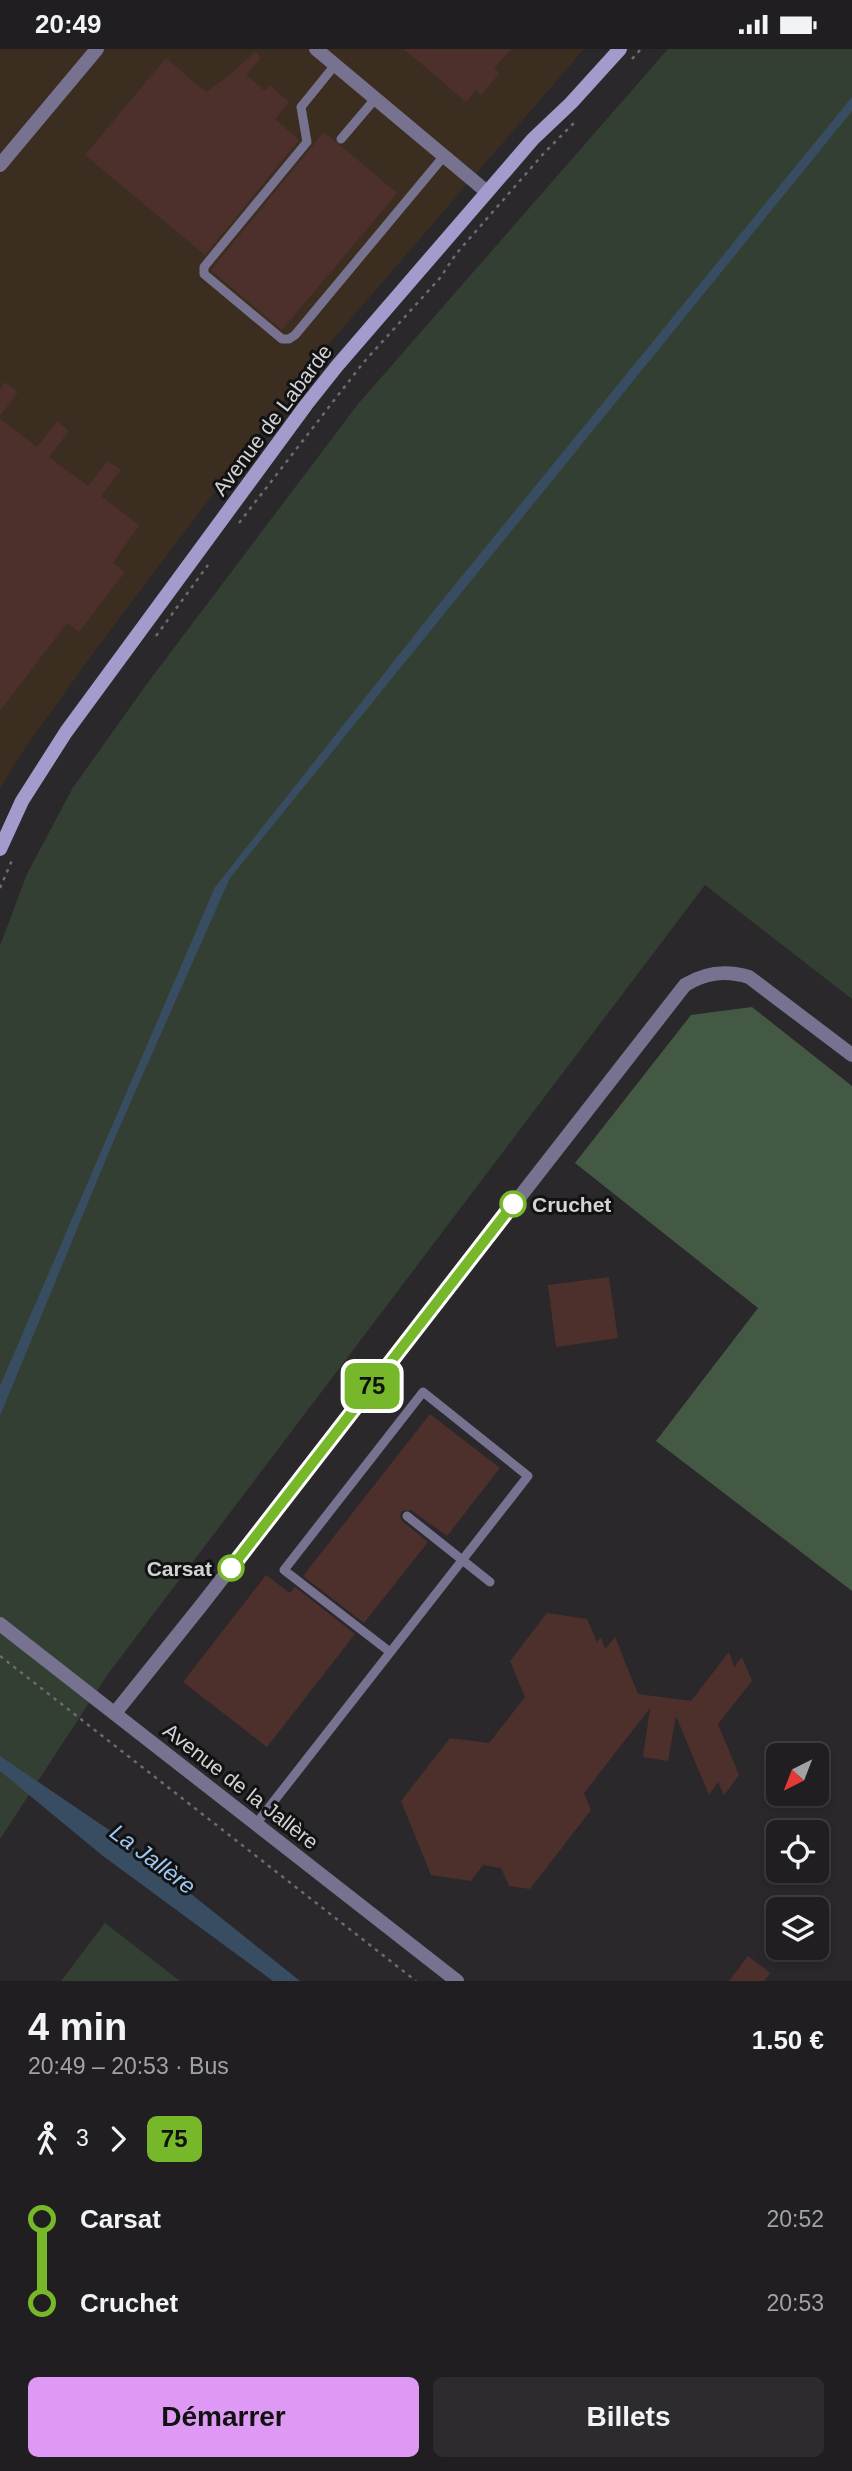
<!DOCTYPE html>
<html lang="fr">
<head>
<meta charset="utf-8">
<style>
  :root { --surface:#201e20; --page:#2d2b2d; --text:#f1f3f6; --muted:#a2a2a5; --line:#3d3c3e; --accent:#dd99f4 }
  body { margin:0; font-family:Arial,sans-serif; background:var(--page); color:var(--text); height:100vh; display:flex; flex-direction:column; font-size:26px; white-space:nowrap }
  * { box-sizing:border-box; margin:0 }
  p { font-size:23px; color:var(--muted) }
  .icon { flex:none; width:38px; height:38px; fill:none; stroke:currentColor; stroke-width:2; stroke-linecap:round; stroke-linejoin:round }
  .map { position:relative; height:1932px; overflow:hidden }
  .drawer { display:flex; flex-direction:column; background:var(--surface); flex:1 }
  .drawer>* { flex:none }
  .badge { padding:0 14px; border-radius:10px; font-size:24px; line-height:46px }
  .needle { width:46px; rotate:222deg }
  .tools { position:absolute; left:766px; top:1694px; display:grid; gap:14px }
  .tools a { display:grid; place-items:center; width:63px; height:63px; border-radius:10px; background:var(--surface); box-shadow:0 4px 10px #0003,0 0 0 2px var(--line); font-size:35px }
  .map>.badge { position:absolute; translate:-50% -50%; box-shadow:0 0 0 4px #fff }
  .legs { display:flex; align-items:center; gap:10px; height:77px; padding:0 28px; font-size:23px }
  .legs p { margin-inline-start:auto }
  .head { display:flex; align-items:center; justify-content:space-between; height:119px; padding:0 28px }
  h1 { font-size:38px; font-weight:700; line-height:52px }
  .cta { display:flex; gap:14px; margin-top:auto; padding:14px 28px }
  .cta a { flex:1; height:80px; border-radius:10px; background:var(--accent); color:#111; font-size:28px; font-weight:700; line-height:80px; text-align:center }
  .cta a+a { background:var(--page); color:var(--text) }
  ul { padding:0 28px; list-style:none }
  li { display:flex; align-items:center; gap:24px; height:84px; font-size:26px }
  li i { display:grid; place-items:center; width:10px; height:100%; margin:0 9px; background:currentColor }
  li i::after { content:''; width:18px; height:18px; margin:-9px; border:5px solid; border-radius:50%; background:var(--surface) }
  li p { margin-inline-start:auto }
  li:first-child i { background:linear-gradient(#0000 50%,currentColor 0) }
  li:last-child i { background:linear-gradient(currentColor 50%,#0000 0) }
  .status { display:flex; justify-content:space-between; align-items:center; height:49px; padding:0 35px; background:var(--surface); direction:ltr }
  .status svg { height:19px; fill:currentColor }
  .map>svg:first-child { display:block }
  .industrial { fill:#3b2e20 }
  .green { fill:#323f32 }
  .forest { fill:#445944 }
  .water { fill:#384d61 }
  .building { fill:#4d302c }
  .lines { fill:none; stroke-linecap:round; stroke-linejoin:round }
  .path { stroke:#6d6b6e; stroke-width:2.5; stroke-dasharray:3.5 5; stroke-linecap:butt }
  .lane { stroke:#767290; stroke-width:9 }
  .street { stroke:#767290; stroke-width:14 }
  .secondary { stroke:#a39bcb; stroke-width:14 }
  .line-1-casing { stroke:#fff; stroke-width:16 }
  .line-1 { stroke:#76b82a; stroke-width:10 }
  .stop-1-dot { fill:#fff; stroke:#76b82a; stroke-width:3.5 }
  .labels { text-anchor:middle; dominant-baseline:central; stroke-width:6; stroke-linejoin:round; paint-order:stroke }
  .street-label { font-size:21px; fill:#d3d2d4; stroke:#121213 }
  .stop-label { font-size:21px; font-weight:bold; fill:#d3d2d4; stroke:#121213; text-anchor:start }
  .water-label { font-size:23px; font-style:italic; fill:#9ec8f1; stroke:#121213 }
</style>
</head>
<body>
<div class="status"><b>20:49</b><svg viewBox="0 0 49 12"><path d="M0 12V9h3v3zM5 12V6h3v6zM10 12V3h3v9zM15 12V0h3v12zM26 1h20v11H26zM47 4h2v5h-2z"/></svg></div>
<div class="map">
<svg width="852" height="1932" viewBox="0 0 852 1932">
  <rect width="100%" height="100%" fill="#2a282b"/>
  <path class="industrial" d="M 0,0 L 584,0 L 310,317 L 97,599 L 23,702 L 0,740 Z"/>
  <path class="green" d="M 668,0 L 852,0 L 852,950 L 705,836 L 108,1625 L 0,1790 L 0,897 L 27,825 L 72,740 L 146,636 L 358,355 Z
    M 105,1874 L 180,1932 L 61,1932 Z"/>
  <path class="forest" d="M 752,958 L 852,1037 L 852,1542 L 656,1392 L 758,1259 L 575,1114 L 691,966 Z"/>
  <path class="water" d="M 852,48 L 852,62 L 230,829 L 113,1093 L 0,1367 L 0,1337 L 215,838 L 436,559 Z
    M 0,1707 L 121,1789 L 300,1932 L 273,1932 L 103,1807 L 0,1722 Z"/>
  <path class="building" d="M 404,0 L 511,0 L 494,20 L 499,25 L 481,46 L 476,41 L 466,53 Z
    M 255,3 L 261,9 L 246,26 L 265,42 L 270,36 L 289,53 L 275,70 L 299,91 L 205,206 L 85,106 L 166,9 L 206,43 L 226,29 Z
    M 324,83 L 397,144 L 282,281 L 211,221 Z
    M 5,333 L 18,343 L 0,367 L 0,340 Z
    M 0,370 L 37,398 L 57,372 L 69,382 L 49,408 L 88,437 L 108,412 L 121,421 L 101,447 L 139,476 L 113,514 L 125,523 L 79,583 L 67,574 L 0,662 Z
    M 609,1228 L 618,1289 L 556,1298 L 548,1236 Z
    M 430,1365 L 500,1419 L 447,1487 L 411,1461 L 402,1462 L 400,1467 L 402,1472 L 428,1493 L 364,1574 L 303,1527 Z
    M 266,1526 L 290,1544 L 295,1538 L 355,1585 L 267,1698 L 183,1633 Z
    M 547,1564 L 587,1570 L 597,1593 L 601,1588 L 605,1600 L 615,1588 L 638,1645 L 691,1652 L 729,1603 L 734,1618 L 742,1608 L 752,1632 L 718,1675 L 739,1726 L 724,1746 L 718,1733 L 709,1746 L 676,1667 L 668,1712 L 643,1708 L 650,1659 L 584,1744 L 591,1761 L 530,1840 L 509,1837 L 501,1819 L 483,1816 L 471,1832 L 431,1826 L 401,1752 L 450,1689 L 489,1694 L 525,1648 L 510,1612 Z
    M 748,1907 L 770,1924 L 764,1932 L 729,1932 Z"/>
  <g class="lines">
    <path class="path" d="M 632,10 L 641,0
      M 239,474 L 363,314 L 440,229 L 456,205 L 545,103 L 576,72
      M 156,587 L 208,516
      M 0,839 L 13,809
      M 0,1607 L 416,1932"/>
    <path class="lane" d="M 335,16 L 301,58 L 307,93 L 204,218 L 204,225 L 282,290 L 289,290 L 295,286 L 444,107
      M 341,90 L 375,50
      M 407,1467 L 490,1533
      M 256,1775 L 528,1427 L 423,1343 L 284,1521 L 390,1603"/>
    <path class="street" d="M 316,0 L 487,143
      M 0,116 L 97,0
      M 0,1575 L 457,1932
      M 115,1664 L 200,1558 L 685,936 C 706,923 726,921 749,928 L 852,1006"/>
    <path class="secondary" d="M 0,800 L 22,752 L 66,683 L 306,356 L 337,317 L 533,90 L 571,54 L 620,0"/>
  </g>
  <g class="lines">
    <defs>
      <path id="line-1" d="M 231,1519 L 513,1155"/>
    </defs>
    <use href="#line-1" class="line-1-casing"/>
    <use href="#line-1" class="line-1"/>
  </g>
  <g class="stop-1-dot">
    <circle cx="513" cy="1155" r="12"/>
    <circle cx="231" cy="1519" r="12"/>
  </g>
  <g class="labels">
    <g class="street-label">
      <text transform="translate(272 371) rotate(-53)">Avenue de Labarde</text>
      <text transform="translate(241 1737) rotate(38)">Avenue de la Jallère</text>
    </g>
    <g class="stop-label">
      <text x="532" y="1155">Cruchet</text>
      <text x="212" y="1519" text-anchor="end">Carsat</text>
    </g>
    <g class="water-label">
      <text transform="translate(153 1810) rotate(37)">La Jallère</text>
    </g>
  </g>
</svg>
<div class="tools">
<a><svg class="needle" viewBox="-14 -14 28 28"><path d="M0-13l5 13h-10z" fill="#e53935"/><path d="M0 13l5-13h-10z" fill="#a2a2a5"/></svg></a>
<a><svg class="icon" aria-label="locate" viewBox="0 0 24 24"><circle cx="12" cy="12" r="6"/><path d="M12 2v4M12 18v4M2 12h4M18 12h4"/></svg></a>
<a><svg class="icon" aria-label="layers" viewBox="0 0 24 24"><path d="M12 4l9 5-9 5-9-5zM3 14l9 5 9-5"/></svg></a>
</div>
<b class="badge" style="left:372px;top:1337px;background:#76b82a;color:#111">75</b>
</div>
<section class="drawer">
<div class="head"><div><h1>4 min</h1><p>20:49 – 20:53 · Bus</p></div><b>1.50 €</b></div>
<div class="legs"><svg class="icon" aria-label="walk" viewBox="0 0 24 24"><circle cx="13" cy="4" r="2"/><path d="M13 8l-2 6 4 7M11 14l-3 7M7 12l3-4h3l4 4"/></svg>3<svg class="icon" aria-label="forward" viewBox="0 0 24 24"><path d="M9 5l7 7-7 7"/></svg><b class="badge" style="background:#76b82a;color:#111">75</b></div>
<ul>
<li><i style="color:#76b82a"></i><b>Carsat</b><p>20:52</p></li>
<li><i style="color:#76b82a"></i><b>Cruchet</b><p>20:53</p></li>
</ul>
<div class="cta"><a>Démarrer</a><a>Billets</a></div>
</section>
</body>
</html>
